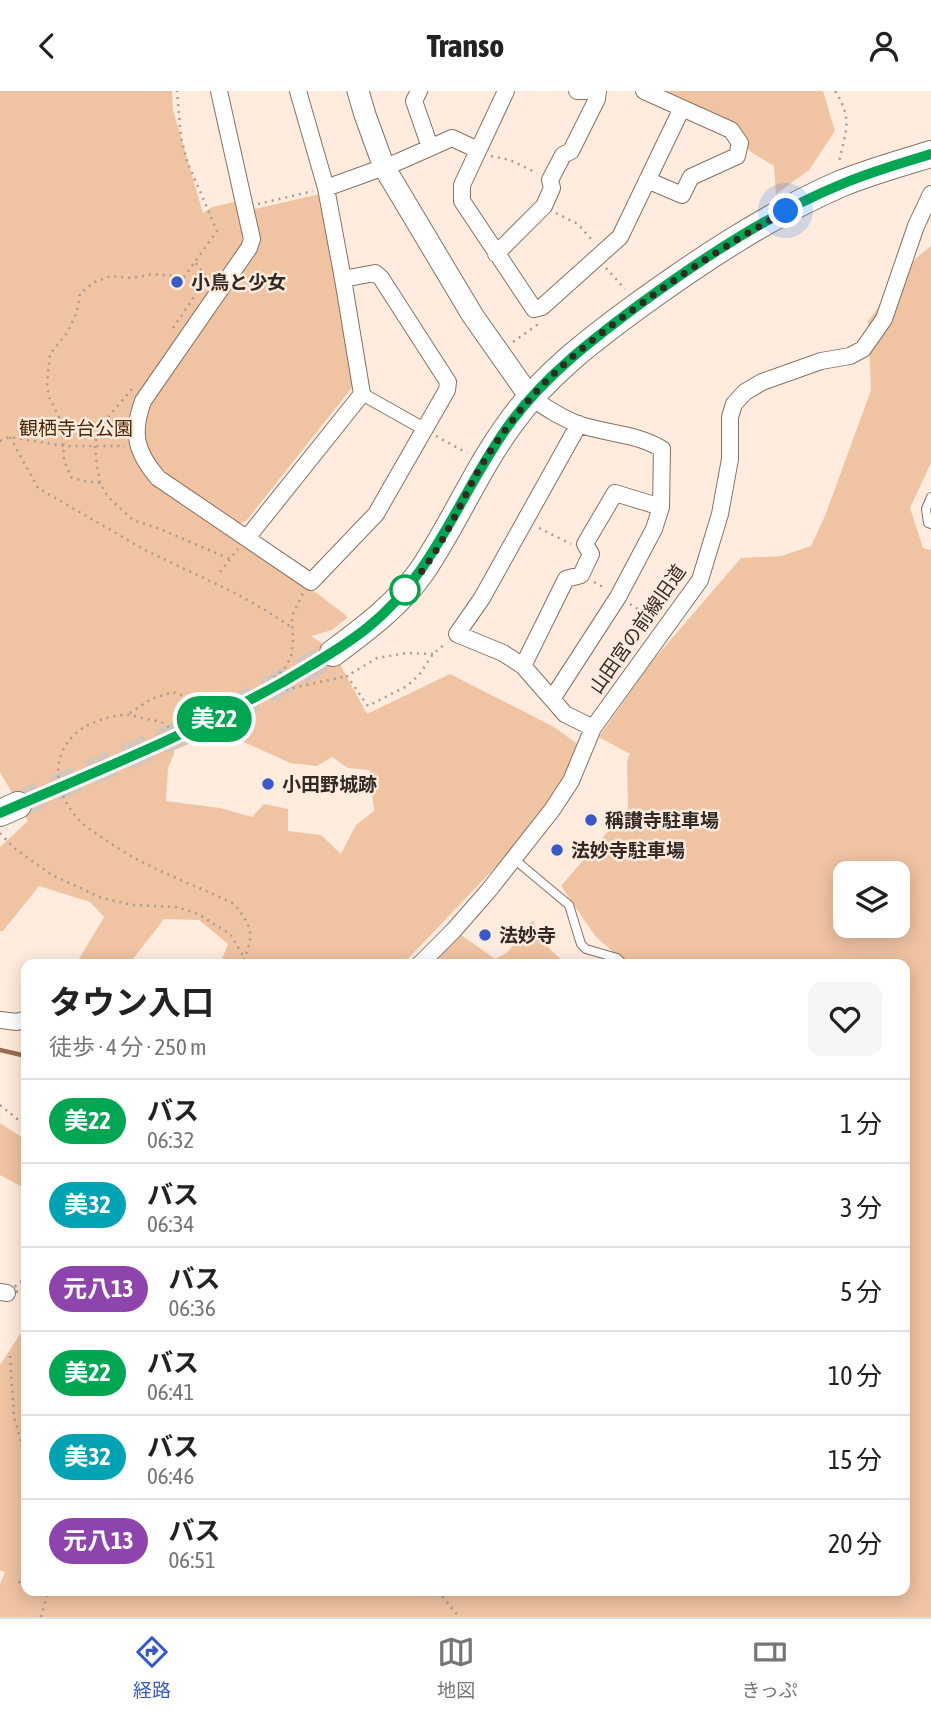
<!DOCTYPE html>
<html lang="ja">
<head>
<meta charset="utf-8">
<style>
  :root { --surface:#fff; --page:#f6f6f6; --text:#222; --muted:#767676; --line:#e0e0e0; --accent:#3759ca }
  body { margin:0; font-family:"Asap Condensed","Noto Sans JP",sans-serif; background:var(--page); color:var(--text); height:100vh; display:flex; flex-direction:column; font-size:26px; white-space:nowrap }
  * { box-sizing:border-box; margin:0 }
  p { font-size:23px; color:var(--muted) }
  .icon { flex:none; width:38px; height:38px; fill:none; stroke:currentColor; stroke-width:2; stroke-linecap:round; stroke-linejoin:round }
  .map { position:relative; flex:1; overflow:hidden }
  .drawer { position:absolute; left:21px; top:868px; width:889px; height:637px; display:flex; flex-direction:column; background:var(--surface); border-radius:14px; box-shadow:0 4px 18px #0003 }
  .drawer>* { flex:none }
  .badge { padding:0 14px; border-radius:23px; font-size:24px; line-height:46px }
  .fabs { position:absolute; left:833px; top:770px; display:grid; gap:14px }
  .fabs a { display:grid; place-items:center; width:77px; height:77px; border-radius:14px; background:var(--surface); box-shadow:0 4px 18px #0003; font-size:35px }
  .you { position:absolute; width:35px; height:35px; margin:-18px; border:5px solid #fff; border-radius:50%; background:#1a73e8; box-shadow:0 0 0 10px #1a73e833 }
  .map>.badge { position:absolute; translate:-50% -50%; box-shadow:0 0 0 4px #fff }
  .round { display:grid; place-items:center; flex:none; width:74px; height:74px; border-radius:14px; background:var(--page) }
  .overview { display:flex; align-items:center; justify-content:space-between; height:119px; padding:0 28px }
  h1 { font-size:33px; font-weight:700; line-height:52px }
  ul { padding:0; list-style:none }
  li { display:flex; align-items:center; gap:21px; height:84px; padding:0 28px; border-top:2px solid var(--line) }
  li div { flex:1 }
  li b { display:block; font-size:26px }
  li em { font-style:normal }
  li .badge { min-width:77px; font-weight:700; text-align:center }
  header { display:flex; justify-content:space-between; align-items:center; height:91px; padding:0 28px; background:var(--surface); font-size:32px; font-weight:700 }
  .menu { display:flex; justify-content:space-around; align-items:center; height:98px; border-top:2px solid var(--line); background:var(--surface); font-size:19px; color:var(--muted) }
  .menu a { display:grid; justify-items:center; gap:4px }
  .menu .current { color:var(--accent) }
  .map>svg:first-child { display:block }
  .green { fill:#f0c3a3; fill-rule:evenodd }
  .lines { fill:none; stroke-linecap:round; stroke-linejoin:round }
  .stream { stroke:#976d4d; stroke-width:4.5 }
  .primary-tunnel { stroke:#d6c5b9; stroke-width:26; stroke-dasharray:26 13; stroke-linecap:butt }
  .service-casing { stroke:#867263; stroke-width:10 }
  .pedestrian-casing { stroke:#867263; stroke-width:14 }
  .minor-casing { stroke:#867263; stroke-width:18 }
  .tertiary-casing { stroke:#867263; stroke-width:23 }
  .primary-casing { stroke:#867263; stroke-width:28 }
  .path { stroke:#aa9b91; stroke-width:2.5; stroke-dasharray:2 5; stroke-linecap:butt }
  .service { stroke:#fff; stroke-width:8 }
  .pedestrian { stroke:#fff; stroke-width:12 }
  .minor { stroke:#fff; stroke-width:16 }
  .tertiary { stroke:#fff; stroke-width:21 }
  .primary { stroke:#fff; stroke-width:26 }
  .line-casing { stroke:#fff; stroke-width:16 }
  .line { stroke:#00a651; stroke-width:10 }
  .walk { stroke:#322923; stroke-width:7; stroke-dasharray:0 12.6 }
  .poi-dot { fill:#3759ca; stroke:#ffecdf; stroke-width:2.5 }
  .stop-dot { fill:#fff; stroke:#00a651; stroke-width:3.5 }
  .labels { text-anchor:middle; dominant-baseline:central; stroke-width:5; stroke-linejoin:round; paint-order:stroke }
  .poi-label { font-size:19px; font-weight:bold; fill:#322923; stroke:#ffecdf; text-anchor:start }
  .park-label { font-size:19px; fill:#4b2503; stroke:#ffecdf }
  .street-label { font-size:19px; fill:#322923; stroke:#ffecdf }
</style>
</head>
<body>
<header><svg class="icon" aria-label="back" viewBox="0 0 24 24"><path d="M15 5l-7 7 7 7"/></svg>Transo<svg class="icon" aria-label="person" viewBox="0 0 24 24"><circle cx="12" cy="8" r="4"/><path d="M4 21q1-7 8-7t8 7"/></svg></header>
<div class="map">
<svg width="931" height="1526" viewBox="0 0 931 1526">
  <rect width="100%" height="100%" fill="#ffecdf"/>
  <path class="green" d="M 0,0 L 172,0 L 173,19 L 203,122 L 212,116 L 243,109 L 252,148 L 137,328 L 146,373 L 311,491 L 314,500 L 348,526 L 332,539 L 311,545 L 332,559 L 367,623 L 450,583 L 554,636 L 579,654 L 571,680 L 547,722 L 403,873 L 220,873 L 228,853 L 199,829 L 164,828 L 129,873 L 76,873 L 104,826 L 90,811 L 39,795 L 3,840 L 0,840 L 0,756 L 28,730 L 0,681 ZM 197,635 L 222,641 L 290,672 L 317,675 L 332,666 L 348,677 L 370,679 L 374,720 L 356,734 L 341,763 L 321,744 L 288,740 L 288,718 L 264,713 L 252,726 L 220,717 L 166,710 L 168,677 L 174,663 L 174,641 Z
    M 647,0 L 823,0 L 835,40 L 809,79 L 776,103 L 774,75 L 751,61 L 725,35 Z
    M 320,103 L 354,294 L 246,430 L 238,433 C 208,413 152,387 144,350 C 143,341 144,331 145,322 L 253,160 L 251,119 Z
    M 931,155 L 931,372 L 910,417 L 923,457 L 931,459 L 931,1526 L 0,1526 L 0,1493 L 5,1481 L 0,1479 L 0,1274 L 26,1234 L 26,1500 L 905,1500 L 905,873 L 627,873 L 596,846 L 561,795 L 628,717 L 627,670 L 630,663 L 599,646 L 650,573 L 741,467 L 781,465 L 811,455 L 825,425 L 871,299 L 868,230 L 916,167 ZM 845,782 L 898,782 L 898,835 L 845,835 Z
    M 533,829 C 539,848 551,862 568,873 L 420,873 L 454,839 L 495,868 L 507,862 Z
    M 0,1032 L 26,1049 L 26,1098 L 0,1084 Z"/>
  <g class="lines">
    <path class="stream" d="M 0,959 L 26,965"/>
    <path class="primary-tunnel" d="M 18,714 L 231,620 L 333,562"/>
    <defs>
      <path id="service" d="M 931,406 L 926,418 L 928,432 L 931,433
        M 514,768 L 569,814 L 581,853 L 586,858 L 617,867 L 623,873"/>
      <path id="pedestrian" d="M 362,303 L 426,339"/>
      <path id="minor" d="M 219,0 L 252,148 L 249,157 L 143,310 C 131,343 136,361 158,387 L 311,491 L 376,423 L 447,299 L 448,291 L 381,187 L 375,182 L 343,188
        M 419,0 L 414,10 L 430,56
        M 506,0 L 462,94 L 462,110 L 534,218 L 542,216 L 620,146 L 682,17 L 644,0
        M 577,0 L 592,0
        M 647,89 L 682,104 L 691,86 L 737,65 L 740,52 L 731,39 L 682,17
        M 326,97 L 398,71 L 452,47 L 478,59
        M 496,163 L 544,115 L 552,97 L 550,89 L 563,64 L 571,60 L 597,8 L 598,0
        M 530,306 C 545,316 561,327 578,333 C 606,343 636,342 662,358 L 661,416 L 654,438 L 618,506 L 552,608
        M 579,333 L 482,507 L 457,543 L 503,562 L 523,575 L 565,623 L 593,637
        M 247,447 L 362,303 L 343,188 L 326,97 L 298,0
        M 523,575 L 566,488 L 581,484 L 591,463 L 585,453 L 615,402 L 661,416
        M 420,873 L 454,839 L 489,799 L 552,719 L 571,690 L 593,637 L 700,489 L 720,423 L 730,368 L 730,326 L 734,313 L 745,301 L 762,291 L 821,270 L 850,265 L 863,258 L 884,228 L 916,135 L 931,103
        M 0,929 L 17,931 L 26,928
        M 0,1201 L 7,1202"/>
      <path id="tertiary" d="M 358,0 L 365,24 L 384,76 L 473,225 L 530,306"/>
      <path id="primary" d="M 333,562 C 365,538 399,513 422,480 C 455,431 477,377 512,330 C 545,284 591,249 636,216 C 701,169 767,125 840,93 C 869,81 901,72 931,63
        M 0,722 L 18,714"/>
    </defs>
    <use href="#service" class="service-casing"/>
    <use href="#pedestrian" class="pedestrian-casing"/>
    <use href="#minor" class="minor-casing"/>
    <use href="#tertiary" class="tertiary-casing"/>
    <use href="#primary" class="primary-casing"/>
    <path class="path" d="M 835,0 C 854,29 845,41 839,71
      M 491,65 L 510,69 L 537,82
      M 258,113 L 313,100
      M 556,122 L 578,133 L 592,149
      M 606,177 L 625,198
      M 173,237 L 207,187 L 196,172
      M 513,251 L 537,234 L 535,231
      M 132,298 L 97,339 L 95,356 L 97,375 L 100,392 L 108,406 L 133,429 L 160,438 L 230,468
      M 436,345 L 467,362
      M 10,346 L 38,397 L 145,459 L 233,501 L 265,519 L 291,536
      M 0,350 L 10,346 L 64,355 L 125,355
      M 100,392 L 83,390 L 71,386 L 64,369 L 62,332 L 49,306 L 47,293 L 50,263 L 67,242 L 77,221 L 80,202 L 95,191 L 111,185 L 131,187 L 153,183 L 184,186 L 217,140 L 187,70 L 181,47 L 177,0
      M 539,437 L 571,453
      M 220,481 L 238,458
      M 594,491 L 606,498
      M 630,513 L 654,528
      M 433,563 L 407,562 L 377,567 L 347,585 L 368,615 L 407,595 L 419,584 L 433,563 L 446,552
      M 262,610 L 265,594 L 285,577 L 291,566 L 293,549 L 292,525 L 303,502
      M 130,622 L 151,608 L 173,601 L 217,616 L 246,617 L 279,600 L 347,585
      M 174,641 C 163,630 161,631 147,628 C 141,627 136,625 131,624 C 122,623 109,626 100,629 C 51,645 46,695 80,730 C 87,737 97,743 106,749 C 146,778 190,791 234,813 C 254,837 254,845 242,873
      M 0,742 L 14,757 L 52,784 L 102,807 L 133,814 L 177,816 L 198,823 L 230,843 L 245,868
      M 0,1014 L 26,1035
      M 22,1190 L 22,1200 L 7,1202 Z
      M 22,1190 L 26,1166
      M 10,1265 L 14,1326 L 26,1367
      M 19,1492 L 26,1475
      M 438,1500 L 459,1526
      M 41,1526 L 48,1500"/>
    <use href="#service" class="service"/>
    <use href="#pedestrian" class="pedestrian"/>
    <use href="#minor" class="minor"/>
    <use href="#tertiary" class="tertiary"/>
    <use href="#primary" class="primary"/>
  </g>
  <g class="lines">
    <defs>
      <path id="line" d="M 0,722 C 95,681 192,642 283,591 C 311,574 341,558 367,537 C 436,482 460,400 511,331 C 546,284 593,248 640,213 C 703,167 769,123 842,93 C 870,81 901,72 931,63"/>
    </defs>
    <use href="#line" class="line-casing"/>
    <use href="#line" class="line"/>
    <path class="walk" d="M 405,499 C 438,467 456,421 477,382 C 487,365 498,348 510,333 C 544,285 591,249 638,215 C 686,180 734,149 786,120"/>
  </g>
  <g class="poi-dot">
    <circle cx="177" cy="191" r="7"/>
    <circle cx="268" cy="693" r="7"/>
    <circle cx="591" cy="729" r="7"/>
    <circle cx="557" cy="759" r="7"/>
    <circle cx="485" cy="844" r="7"/>
  </g>
  <circle class="stop-dot" cx="405" cy="499" r="14"/>
  <g class="labels">
    <g class="poi-label">
      <text x="191" y="191">小鳥と少女</text>
      <text x="282" y="693">小田野城跡</text>
      <text x="605" y="729">稱讃寺駐車場</text>
      <text x="571" y="759">法妙寺駐車場</text>
      <text x="499" y="844">法妙寺</text>
    </g>
    <g class="park-label">
      <text x="76" y="337">観栖寺台公園</text>
    </g>
    <g class="street-label">
      <text transform="translate(637 538) rotate(-55)">山田宮の前線旧道</text>
    </g>
  </g>
</svg>
<div class="fabs">
<a><svg class="icon" aria-label="layers" viewBox="0 0 24 24"><path d="M12 4l9 5-9 5-9-5zM3 14l9 5 9-5"/></svg></a>
</div>
<div class="you" style="left:786px;top:120px"></div>
<b class="badge" style="left:214px;top:628px;background:#00a651;color:#fff">美22</b>
<section class="drawer">
<div class="overview"><div><h1>タウン入口</h1><p>徒歩 · 4 分 · 250 m</p></div><a class="round"><svg class="icon" aria-label="heart" viewBox="0 0 24 24"><path d="M12 20l-8-8c-3-5 5-10 8-4 3-6 11-1 8 4z"/></svg></a></div>
<ul>
<li><span class="badge" style="background:#00a651;color:#fff">美22</span><div><b>バス</b><p>06:32</p></div><em>1 分</em></li>
<li><span class="badge" style="background:#00a3b4;color:#fff">美32</span><div><b>バス</b><p>06:34</p></div><em>3 分</em></li>
<li><span class="badge" style="background:#8e44ad;color:#fff">元八13</span><div><b>バス</b><p>06:36</p></div><em>5 分</em></li>
<li><span class="badge" style="background:#00a651;color:#fff">美22</span><div><b>バス</b><p>06:41</p></div><em>10 分</em></li>
<li><span class="badge" style="background:#00a3b4;color:#fff">美32</span><div><b>バス</b><p>06:46</p></div><em>15 分</em></li>
<li><span class="badge" style="background:#8e44ad;color:#fff">元八13</span><div><b>バス</b><p>06:51</p></div><em>20 分</em></li>
</ul>
</section>
</div>
<nav class="menu">
<a class="current"><svg class="icon" aria-label="directions" viewBox="0 0 24 24"><path d="M12 3l9 9-9 9-9-9zM9 14v-3h6M13 9l2 2-2 2"/></svg>経路</a>
<a><svg class="icon" aria-label="map" viewBox="0 0 24 24"><path d="M3 6l6-2 6 2 6-2v14l-6 2-6-2-6 2zM9 4v14M15 6v14"/></svg>地図</a>
<a><svg class="icon" aria-label="tickets" viewBox="0 0 24 24"><path d="M3 7h18v10H3zM15 7v10"/></svg>きっぷ</a>
</nav>
</body>
</html>
